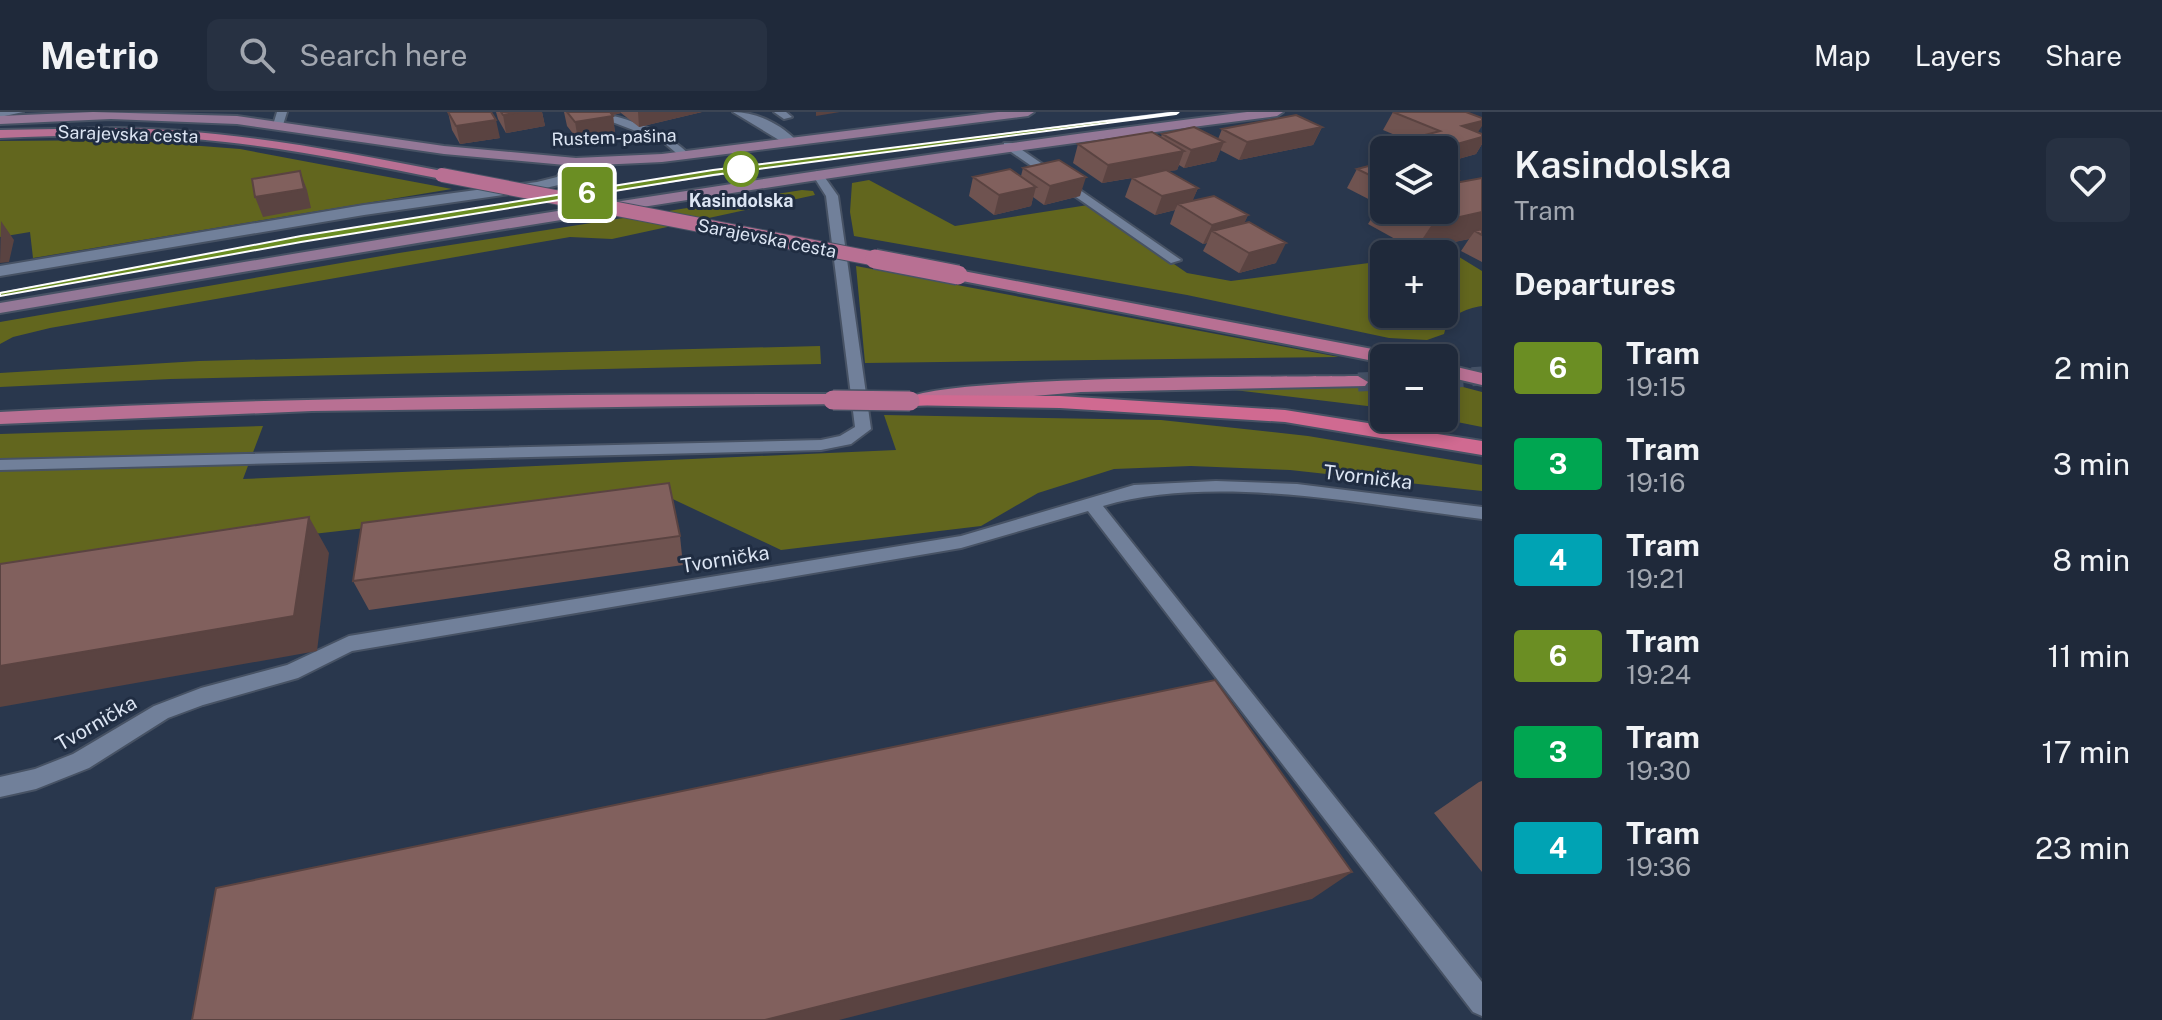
<!DOCTYPE html>
<html lang="en">
<head>
<meta charset="utf-8">
<style>
  :root { --surface:#1f293a; --page:#273142; --text:#f1f3f6; --muted:#a1a6af; --line:#3c4554 }
  body { margin:0; font-family:"Public Sans",sans-serif; background:var(--page); color:var(--text); height:100vh; display:flex; flex-direction:column; font-size:30px; white-space:nowrap }
  * { box-sizing:border-box; margin:0 }
  p { font-size:26px; color:var(--muted) }
  .icon { flex:none; width:44px; height:44px; fill:none; stroke:currentColor; stroke-width:2; stroke-linecap:round; stroke-linejoin:round }
  .map { position:relative; flex:1; overflow:hidden }
  .details { display:flex; flex-direction:column; background:var(--surface); width:680px }
  .details>* { flex:none }
  .badge { padding:0 16px; border-radius:6px; font-size:28px; line-height:52px }
  .buttons { position:absolute; left:1370px; top:24px; display:grid; gap:16px }
  .buttons a { display:grid; place-items:center; width:88px; height:88px; border-radius:12px; background:var(--surface); box-shadow:0 4px 12px #0003,0 0 0 2px var(--line); font-size:40px }
  .map>.badge { position:absolute; translate:-50% -50%; box-shadow:0 0 0 4px #fff }
  h2 { padding:0 32px; font-size:30px; line-height:72px }
  .round { display:grid; place-items:center; flex:none; width:84px; height:84px; border-radius:12px; background:var(--page) }
  .overview { display:flex; align-items:center; justify-content:space-between; height:136px; padding:0 32px }
  h1 { font-size:38px; font-weight:600; line-height:60px }
  ul { padding:0; list-style:none }
  li { display:flex; align-items:center; gap:24px; height:96px; padding:0 32px }
  li div { flex:1 }
  li b { display:block; font-size:30px }
  li em { font-style:normal }
  li .badge { min-width:88px; font-weight:700; text-align:center }
  header { display:flex; align-items:center; gap:48px; box-sizing:border-box; height:112px; padding:0 40px; background:var(--surface); border-bottom:2px solid var(--line) }
  header strong { font-size:38px }
  nav { display:flex; gap:44px; margin-inline-start:auto; font-size:28px }
  .search { width:560px; height:72px; background:var(--page); display:flex; align-items:center; gap:20px; box-sizing:border-box; padding:0 28px; border-radius:12px; color:var(--muted); font-size:30px }
  main { display:flex; flex:1; min-height:0 }
  .map>svg:first-child { display:block }
  .green { fill:#62661e }
  .lines { fill:none; stroke-linecap:round; stroke-linejoin:round }
  .primary-tunnel { stroke:#445166; stroke-width:19; stroke-dasharray:19 9; stroke-linecap:butt }
  .service-casing { stroke:#475264; stroke-width:4 }
  .minor-casing { stroke:#475264; stroke-width:4 }
  .secondary-casing { stroke:#475264; stroke-width:4 }
  .primary-casing { stroke:#475264; stroke-width:4 }
  .trunk-casing { stroke:#475264; stroke-width:4 }
  .service { fill:#71809a; fill-rule:evenodd }
  .minor { fill:#71809a; fill-rule:evenodd }
  .secondary { fill:#947897; fill-rule:evenodd }
  .primary { fill:#b87093; fill-rule:evenodd }
  .trunk { fill:#d06a91; fill-rule:evenodd }
  .tram { stroke:#818c9f; stroke-width:2 }
  .primary-bridge-far1-casing { stroke:#475264; stroke-width:16; stroke-linecap:butt }
  .primary-bridge-casing { stroke:#475264; stroke-width:22; stroke-linecap:butt }
  .primary-bridge-far1 { stroke:#b87093; stroke-width:14 }
  .primary-bridge { stroke:#b87093; stroke-width:19 }
  .wall { fill:#6f5350 }
  .shaded-wall { fill:#5a4341 }
  .building { fill:#81605d; stroke:#5a4341; stroke-width:2 }
  .line { fill:#6b8e23; stroke:#fff; stroke-width:2 }
  .stop-dot { fill:#fff; stroke:#6b8e23; stroke-width:4 }
  .labels { text-anchor:middle; dominant-baseline:central; stroke-width:6; stroke-linejoin:round; paint-order:stroke }
  .far-street-label { font-size:18px; fill:#dce5f3; stroke:#202d42 }
  .far-stop-label { font-size:18px; font-weight:bold; fill:#dce5f3; stroke:#202d42 }
  .street-label { font-size:20px; fill:#dce5f3; stroke:#202d42 }
</style>
</head>
<body>
<header>
<strong>Metrio</strong>
<div class="search"><svg class="icon" aria-label="search" viewBox="0 0 24 24"><circle cx="10" cy="10" r="6"/><path d="M15 15l6 6"/></svg>Search here</div>
<nav><a>Map</a><a>Layers</a><a>Share</a></nav>
</header>
<main>
<div class="map">
<svg width="1482" height="908" viewBox="0 0 1482 908">
  <rect width="100%" height="100%" fill="#29374d"/>
  <path class="green" d="M 124,28 L 240,37 L 452,77 L 33,146 L 30,120 L 0,125 L 0,29 Z
    M 869,68 L 955,114 L 1088,93 L 1187,161 L 1231,169 L 1384,149 L 1384,202 L 1444,202 L 1444,142 L 1439,142 L 1451,140 L 1482,159 L 1482,194 C 1464,197 1449,203 1444,222 L 1427,228 L 1389,226 L 1187,183 L 854,124 L 850,100 L 852,71 Z
    M 802,78 L 813,79 L 815,83 L 612,127 L 570,125 L 50,216 L 13,225 L 0,232 L 0,210 L 399,141 Z
    M 856,154 L 1339,245 L 865,251 Z
    M 820,234 L 821,252 L 171,267 L 0,275 L 0,261 L 199,249 Z
    M 1230,272 L 1384,274 L 1384,296 L 1234,278 Z
    M 1444,275 L 1463,275 L 1482,280 L 1482,315 L 1437,306 L 1444,306 Z
    M 884,303 L 1161,308 L 1308,324 L 1482,353 L 1482,379 L 1290,358 L 1191,354 L 1114,357 L 1038,381 L 981,414 L 781,438 L 662,382 L 0,458 L 0,322 L 263,314 L 243,367 L 896,338 Z"/>
  <g class="lines">
    <path class="primary-tunnel" d="M 1444,267 L 1482,264
      M 1358,270 L 1384,269"/>
    <defs>
      <path id="service" d="M 0,0 L 23,0 L 0,5 Z
        M 277,0 L 287,0 L 283,13 L 278,16 L 273,13 Z
        M 586,0 C 617,0 669,21 690,43 L 681,45 L 662,29 Z
        M 774,0 L 786,0 L 792,5 L 784,7 Z
        M 1004,31 L 1012,31 L 1181,148 L 1171,151 L 1004,35 Z
        M 817,59 L 821,60 L 838,84 L 871,317 L 851,332 L 821,338 L 0,358 L 0,348 L 821,328 L 840,324 L 855,315 L 826,84 L 812,62 Z
        M 1216,369 L 1297,372 L 1482,395 L 1482,407 C 1367,393 1215,361 1103,394 L 1482,870 L 1482,904 L 1473,900 L 1088,399 L 961,436 L 352,539 L 298,566 L 203,593 L 168,606 L 89,656 L 36,677 L 0,685 L 0,665 L 35,657 L 73,642 L 154,594 L 201,576 L 287,553 L 349,524 L 961,424 L 1134,373 Z"/>
      <path id="minor" d="M 733,0 C 756,0 779,11 796,28 L 784,31 Z
        M 576,46 L 583,50 L 567,71 L 537,78 L 364,103 L 0,164 L 0,154 L 364,93 L 537,70 L 557,65 L 571,47 Z"/>
      <path id="secondary" d="M 93,0 L 237,4 L 444,34 L 576,46 L 662,42 L 998,0 L 1034,0 L 1028,4 L 662,50 L 576,54 L 444,42 L 237,12 L 111,7 L 0,12 L 0,4 Z
        M 1247,0 L 1283,0 L 1277,4 C 849,58 425,129 0,201 L 0,191 C 415,121 829,52 1247,0 Z"/>
      <path id="primary" d="M 113,16 C 225,17 333,38 442,59 L 449,63 L 442,67 C 360,51 278,34 195,27 C 130,22 65,23 0,26 L 0,18 Z
        M 958,158 L 1388,240 L 1397,246 L 1384,246 L 1384,251 L 952,167 L 950,163 Z
        M 1444,252 L 1482,261 L 1482,273 L 1444,264 Z
        M 1358,264 L 1368,270 L 1365,274 L 1081,280 L 916,294 L 906,288 C 927,263 1302,265 1358,264 Z
        M 833,282 L 843,288 L 840,292 L 312,299 L 0,312 L 0,300 C 278,285 555,282 833,282 Z"/>
      <path id="trunk" d="M 910,283 L 1060,284 L 1285,298 L 1482,329 L 1482,343 L 1285,310 L 1060,296 L 903,293 L 900,289 L 903,285 Z"/>
    </defs>
    <use href="#service" class="service-casing"/>
    <use href="#minor" class="minor-casing"/>
    <use href="#secondary" class="secondary-casing"/>
    <use href="#primary" class="primary-casing"/>
    <use href="#trunk" class="trunk-casing"/>
    <use href="#service" class="service"/>
    <use href="#minor" class="minor"/>
    <use href="#secondary" class="secondary"/>
    <use href="#primary" class="primary"/>
    <use href="#trunk" class="trunk"/>
    <path class="tram" d="M 0,181 C 391,112 782,48 1176,0"/>
    <defs>
      <path id="primary-bridge-far1" d="M 442,63 L 886,149"/>
      <path id="primary-bridge" d="M 875,147 L 958,163
        M 833,288 L 910,289"/>
    </defs>
    <use href="#primary-bridge-far1" class="primary-bridge-far1-casing"/>
    <use href="#primary-bridge" class="primary-bridge-casing"/>
    <use href="#primary-bridge-far1" class="primary-bridge-far1"/>
    <use href="#primary-bridge" class="primary-bridge"/>
  </g>
  <path class="wall" d="M 448,0 L 500,26 L 460,32 L 452,18 Z
    M 496,0 L 542,0 L 545,14 L 506,21 L 498,7 Z
    M 564,0 L 702,0 L 639,15 L 621,1 L 613,3 L 615,22 L 578,28 L 567,14 Z
    M 1393,0 L 1478,20 L 1482,22 L 1482,32 L 1476,42 L 1444,51 L 1444,38 L 1416,38 L 1419,33 L 1383,18 Z
    M 1322,15 L 1313,33 L 1239,48 L 1220,38 L 1216,49 L 1184,56 L 1179,53 L 1177,58 L 1168,59 L 1198,76 L 1192,89 L 1248,103 L 1244,111 L 1276,151 L 1239,161 L 1203,139 L 1207,131 L 1203,132 L 1170,112 L 1175,98 L 1155,103 L 1125,85 L 1132,66 L 1102,71 L 1073,51 L 1078,32 L 1161,25 L 1162,22 L 1218,27 L 1222,17 Z
    M 1384,50 L 1384,98 L 1444,98 L 1450,72 L 1482,66 L 1482,150 L 1461,139 L 1469,127 L 1415,138 L 1368,112 L 1380,93 L 1347,76 L 1357,57 Z
    M 1023,56 L 1080,84 L 1044,93 L 1033,85 L 1031,94 L 994,103 L 969,84 L 973,65 L 1021,64 Z
    M 680,424 L 683,453 L 369,498 L 353,469 Z
    M 1482,669 L 1482,760 L 1434,701 L 1479,670 Z"/>
  <path class="shaded-wall" d="M 519,0 L 542,0 L 545,14 L 506,21 L 503,3 Z
    M 608,0 L 621,0 L 621,1 L 608,4 Z
    M 638,0 L 702,0 L 639,15 Z
    M 816,0 L 840,0 L 816,4 Z
    M 613,4 L 615,22 L 578,28 L 575,10 Z
    M 496,8 L 500,26 L 460,32 L 456,14 Z
    M 1482,9 L 1482,14 L 1474,26 L 1462,14 Z
    M 1322,15 L 1313,33 L 1239,48 L 1247,30 Z
    M 1482,25 L 1482,32 L 1476,42 L 1444,51 L 1444,44 L 1450,34 Z
    M 1224,30 L 1216,49 L 1184,56 L 1191,38 Z
    M 1184,39 L 1177,58 L 1102,71 L 1108,53 Z
    M 1458,58 L 1446,77 L 1444,78 L 1444,62 Z
    M 300,59 L 307,78 L 311,96 L 263,105 L 255,85 Z
    M 1086,65 L 1080,84 L 1044,93 L 1050,74 Z
    M 1036,75 L 1031,94 L 994,103 L 999,83 Z
    M 1198,76 L 1190,95 L 1178,92 L 1175,98 L 1155,103 L 1162,84 Z
    M 1482,100 L 1482,123 L 1475,119 L 1469,127 L 1415,138 L 1433,111 Z
    M 1248,103 L 1239,123 L 1212,119 L 1207,131 L 1203,132 L 1212,113 Z
    M 1,109 L 14,128 L 9,150 L 0,151 Z
    M 1286,131 L 1276,151 L 1239,161 L 1249,141 Z
    M 309,405 L 329,441 L 317,539 L 0,595 L 0,554 Z
    M 1352,760 L 1312,787 L 839,908 L 765,908 Z"/>
  <path class="building" d="M 448,0 L 491,0 L 496,8 L 456,14 Z
    M 501,0 L 519,0 L 503,3 Z
    M 567,0 L 610,0 L 613,4 L 575,10 Z
    M 1393,0 L 1466,0 L 1482,6 L 1482,9 L 1462,14 L 1482,22 L 1482,25 L 1450,34 L 1425,23 L 1440,19 Z
    M 1296,3 L 1322,15 L 1247,30 L 1222,17 Z
    M 1194,15 L 1224,30 L 1191,38 L 1162,22 Z
    M 1152,20 L 1184,39 L 1108,53 L 1078,32 Z
    M 1059,48 L 1086,65 L 1050,74 L 1023,56 Z
    M 1384,50 L 1384,70 L 1357,57 Z
    M 1444,52 L 1458,58 L 1444,62 Z
    M 1010,57 L 1036,75 L 999,83 L 973,65 Z
    M 1166,58 L 1198,76 L 1162,84 L 1132,66 Z
    M 300,59 L 304,77 L 255,85 L 252,67 Z
    M 1482,66 L 1482,100 L 1433,111 L 1410,98 L 1444,98 L 1444,73 Z
    M 1214,84 L 1248,103 L 1212,113 L 1178,92 Z
    M 1249,110 L 1286,131 L 1249,141 L 1212,119 Z
    M 1482,117 L 1482,123 L 1475,119 Z
    M 669,371 L 680,424 L 353,469 L 362,411 Z
    M 309,405 L 294,504 L 0,554 L 0,452 Z
    M 1215,568 L 1352,760 L 765,908 L 192,908 L 216,776 Z"/>
  <path class="line" d="M 1176,2 L 713,63 L 301,130 L 0,184 L 0,181 L 301,124 L 713,58 L 1179,0 Z"/>
  <circle class="stop-dot" cx="741" cy="57" r="16"/>
  <g class="labels">
    <g class="far-street-label">
      <text transform="translate(128 22) rotate(2)">Sarajevska cesta</text>
      <text transform="translate(614 25) rotate(-2)">Rustem-pašina</text>
      <text transform="translate(767 126) rotate(11)">Sarajevska cesta</text>
    </g>
    <g class="far-stop-label">
      <text x="741" y="88">Kasindolska</text>
    </g>
    <g class="street-label">
      <text transform="translate(1368 365) rotate(7)">Tvornička</text>
      <text transform="translate(725 447) rotate(-9)">Tvornička</text>
      <text transform="translate(96 611) rotate(-30)">Tvornička</text>
    </g>
  </g>
</svg>
<div class="buttons">
<a><svg class="icon" aria-label="layers" viewBox="0 0 24 24"><path d="M12 4l9 5-9 5-9-5zM3 14l9 5 9-5"/></svg></a>
<a>+</a>
<a>−</a>
</div>
<b class="badge" style="left:587px;top:81px;background:#6b8e23;color:#fff">6</b>
</div>
<section class="details">
<div class="overview"><div><h1>Kasindolska</h1><p>Tram</p></div><a class="round"><svg class="icon" aria-label="heart" viewBox="0 0 24 24"><path d="M12 20l-8-8c-3-5 5-10 8-4 3-6 11-1 8 4z"/></svg></a></div>
<h2>Departures</h2>
<ul>
<li><span class="badge" style="background:#6b8e23;color:#fff">6</span><div><b>Tram</b><p>19:15</p></div><em>2 min</em></li>
<li><span class="badge" style="background:#00a651;color:#fff">3</span><div><b>Tram</b><p>19:16</p></div><em>3 min</em></li>
<li><span class="badge" style="background:#00a3b4;color:#fff">4</span><div><b>Tram</b><p>19:21</p></div><em>8 min</em></li>
<li><span class="badge" style="background:#6b8e23;color:#fff">6</span><div><b>Tram</b><p>19:24</p></div><em>11 min</em></li>
<li><span class="badge" style="background:#00a651;color:#fff">3</span><div><b>Tram</b><p>19:30</p></div><em>17 min</em></li>
<li><span class="badge" style="background:#00a3b4;color:#fff">4</span><div><b>Tram</b><p>19:36</p></div><em>23 min</em></li>
</ul>
</section>
</main>
</body>
</html>
